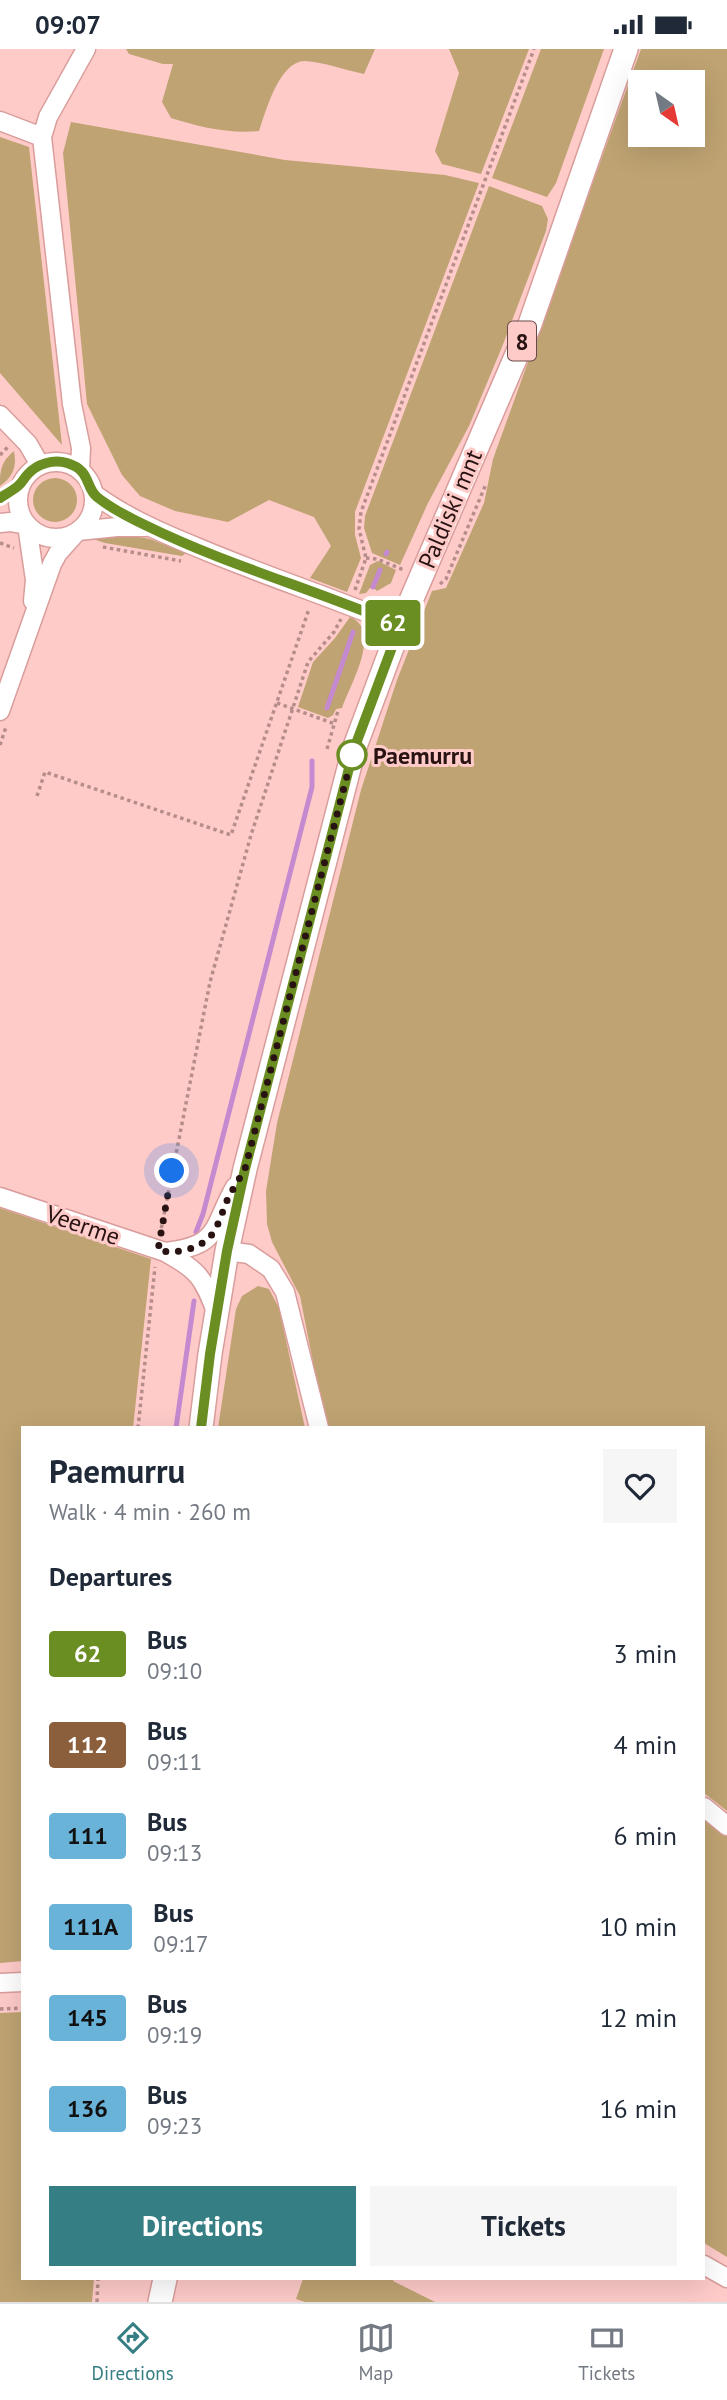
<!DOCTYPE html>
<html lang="en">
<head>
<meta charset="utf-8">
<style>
  :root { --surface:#fff; --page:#f6f6f7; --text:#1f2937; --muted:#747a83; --line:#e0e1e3; --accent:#357e83 }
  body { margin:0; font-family:"PT Sans",sans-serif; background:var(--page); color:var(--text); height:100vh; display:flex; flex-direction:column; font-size:26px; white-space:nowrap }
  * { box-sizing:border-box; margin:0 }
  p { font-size:23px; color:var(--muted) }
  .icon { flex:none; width:38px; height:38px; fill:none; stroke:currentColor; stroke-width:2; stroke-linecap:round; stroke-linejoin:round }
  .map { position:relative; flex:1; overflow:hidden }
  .drawer { position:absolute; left:21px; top:1377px; width:684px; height:854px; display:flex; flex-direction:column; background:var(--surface); border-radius:0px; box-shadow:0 7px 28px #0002 }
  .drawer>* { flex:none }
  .badge { padding:0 14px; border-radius:5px; font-size:24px; line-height:46px }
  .needle { width:46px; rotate:146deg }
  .fabs { position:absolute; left:628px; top:21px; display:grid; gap:14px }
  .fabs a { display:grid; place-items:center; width:77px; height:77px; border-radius:0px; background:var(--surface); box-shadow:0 7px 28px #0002; font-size:35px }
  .you { position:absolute; width:35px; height:35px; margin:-18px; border:5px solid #fff; border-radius:50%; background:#1a73e8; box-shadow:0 0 0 10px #1a73e833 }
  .map>.badge { position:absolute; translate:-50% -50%; box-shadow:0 0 0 4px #fff }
  h2 { padding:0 28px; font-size:26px; line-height:63px }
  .round { display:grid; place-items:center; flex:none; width:74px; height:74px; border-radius:0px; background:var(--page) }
  .summary { display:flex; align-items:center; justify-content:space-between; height:119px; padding:0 28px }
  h1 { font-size:33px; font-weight:700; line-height:52px }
  .action { display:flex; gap:14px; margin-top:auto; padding:14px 28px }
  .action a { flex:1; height:80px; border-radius:0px; background:var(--accent); color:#fff; font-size:28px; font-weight:700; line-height:80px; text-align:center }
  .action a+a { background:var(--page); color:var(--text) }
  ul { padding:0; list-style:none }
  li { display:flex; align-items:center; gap:21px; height:91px; padding:0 28px }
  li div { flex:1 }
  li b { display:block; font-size:26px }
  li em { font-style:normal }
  li .badge { min-width:77px; font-weight:700; text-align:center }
  .status { display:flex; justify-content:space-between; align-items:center; height:49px; padding:0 35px; background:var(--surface); direction:ltr }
  .status svg { height:19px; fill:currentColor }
  .tab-bar { display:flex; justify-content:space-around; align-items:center; height:98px; border-top:2px solid var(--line); background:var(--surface); font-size:19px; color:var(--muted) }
  .tab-bar a { display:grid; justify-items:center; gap:4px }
  .tab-bar .active { color:var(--accent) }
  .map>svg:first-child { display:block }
  .green { fill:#bfa372; fill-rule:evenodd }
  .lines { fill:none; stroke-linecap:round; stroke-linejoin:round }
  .stream { stroke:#c589cf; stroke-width:5 }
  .minor-casing { stroke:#d99d9b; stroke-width:21 }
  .major-casing { stroke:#d99d9b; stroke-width:26 }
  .path { stroke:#b68d8b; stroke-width:3.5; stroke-dasharray:3.5 3.5; stroke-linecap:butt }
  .minor { stroke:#fff; stroke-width:18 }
  .major { stroke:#fff; stroke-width:23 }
  .line-casing { stroke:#fff; stroke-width:16 }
  .line { stroke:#6b8e23; stroke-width:10 }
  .walk { stroke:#281212; stroke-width:7; stroke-dasharray:0 12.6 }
  .stop-dot { fill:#fff; stroke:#6b8e23; stroke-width:3.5 }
  .labels { text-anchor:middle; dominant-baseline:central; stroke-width:6; stroke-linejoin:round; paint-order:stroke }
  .shield { fill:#fecbc9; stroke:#684a49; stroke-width:2 }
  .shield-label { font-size:23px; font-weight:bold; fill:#281212 }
  .street-label { font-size:24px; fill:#281212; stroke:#fecbc9 }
  .stop-label { font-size:24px; font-weight:bold; fill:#281212; stroke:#fecbc9; text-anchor:start }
</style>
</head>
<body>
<div class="status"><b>09:07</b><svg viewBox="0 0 49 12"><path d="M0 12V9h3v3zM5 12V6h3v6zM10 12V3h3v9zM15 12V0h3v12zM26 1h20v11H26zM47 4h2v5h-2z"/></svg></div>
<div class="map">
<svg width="727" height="2253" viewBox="0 0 727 2253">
  <rect width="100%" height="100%" fill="#fecbc9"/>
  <path class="green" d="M 126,0 L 375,0 L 364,25 C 345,21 324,13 305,12 C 279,12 266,62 259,82 C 228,85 200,78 171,69 L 162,53 L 173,15 L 163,15 L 129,5 Z
    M 449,0 L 529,0 L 481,125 L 442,115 L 435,102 L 459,24 Z
    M 541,0 L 604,0 L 556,134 L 547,148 L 492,129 Z
    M 641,0 L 727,0 L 727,1762 L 704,1744 L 704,1379 L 326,1379 L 300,1247 L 272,1193 L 267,1175 L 266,1142 L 277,1074 L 361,741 L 397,631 L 432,542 L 446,539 L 484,454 L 493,410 ZM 640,33 L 693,33 L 693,86 L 640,86 Z
    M 71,73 L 285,111 L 445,126 L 479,134 L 355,463 L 355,486 L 361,509 L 347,543 L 310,529 L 331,497 L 314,468 L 269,451 L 228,473 L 175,462 L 140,447 L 122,426 L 87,355 L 63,104 Z
    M 0,88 L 29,98 L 62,396 L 0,324 Z
    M 489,137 L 542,157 L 548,170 L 546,182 L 502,298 L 469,377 L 428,454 L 400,516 L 372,504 L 364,479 L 365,467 Z
    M 14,402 C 17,418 13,428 0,437 C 0,421 1,413 14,402 Z
    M33 451a22 22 0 1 1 44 0a22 22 0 1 1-44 0Z
    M 123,485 L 150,490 L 186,504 L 182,507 L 105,494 L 93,490 Z
    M 378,512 L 396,521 L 391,534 L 377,542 L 374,539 L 370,539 L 366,544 L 359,545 L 370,516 Z
    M 350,568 C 383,581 350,636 342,659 L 336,660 L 333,666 L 328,669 L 298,658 L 313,613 L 335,589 Z
    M 0,1159 L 151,1210 L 133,1379 L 23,1379 L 23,1912 L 0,1914 Z
    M 258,1237 L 269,1240 L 279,1259 L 305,1379 L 218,1379 L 236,1260 L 242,1247 Z
    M 704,1767 L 727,1787 L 727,2208 L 704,2194 Z
    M 23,1963 L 23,2230 L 94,2230 L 92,2253 L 0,2253 L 0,1964 Z
    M 303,2230 L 394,2230 L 393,2232 L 435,2253 L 305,2253 L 296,2250 Z"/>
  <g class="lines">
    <path class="stream" d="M 386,505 L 387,503
      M 373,538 L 380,521
      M 327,659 L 353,583
      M 196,1183 L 203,1165 L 312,738 L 312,712
      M 176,1379 L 194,1252"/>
    <defs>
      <path id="minor" d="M 0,72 L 42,88
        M 0,366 L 28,395 L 40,416
        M18 451a38 38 0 1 1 76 0a38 38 0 1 1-76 0Z
        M 80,421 L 81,399 L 72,355 L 42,88 L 48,68 L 86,0
        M 94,445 C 127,469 162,484 199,499 C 265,527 334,549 400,577
        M 0,474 L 10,473 L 27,476
        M 27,476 L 35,531 L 33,552
        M 78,482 L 117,478 L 145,478
        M 0,662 L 52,515 L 58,504 L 75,485
        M 0,1148 L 165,1203 C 200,1222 203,1229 217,1265
        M 227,1202 L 249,1205 L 271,1220 L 285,1243 L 319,1379
        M 165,1203 C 220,1197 212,1179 235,1138
        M 704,1758 L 727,1777
        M 0,1934 L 23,1933
        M 704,2216 L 727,2229"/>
      <path id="major" d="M 201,1379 L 210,1305 L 227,1202 L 245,1120 L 354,700 L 400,577 L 530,275 L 626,0
        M 160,2253 L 165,2230"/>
    </defs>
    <use href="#minor" class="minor-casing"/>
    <use href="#major" class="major-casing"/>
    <path class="path" d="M 0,406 L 9,397
      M 0,494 L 14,499
      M 103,498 L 181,512
      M 366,509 L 377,510 L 404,521
      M 440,535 L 446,530 L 486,435
      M 355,541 L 366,509 L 359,480 L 361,463 L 534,0
      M 277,654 L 335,675
      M 0,696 L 6,678
      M 327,700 L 338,662
      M 37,747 L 45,723 L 231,786 L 309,560
      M 160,1186 L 210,933 L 251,786 L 308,613 L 334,583 L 341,570
      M 138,1379 L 155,1218
      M 0,1960 L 23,1959
      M 97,2253 L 98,2230"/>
    <use href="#minor" class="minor"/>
    <use href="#major" class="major"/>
  </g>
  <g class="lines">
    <defs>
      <path id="line" d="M 0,449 C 6,445 12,442 18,437 C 22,434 24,429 28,425 C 37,415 53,410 67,414 C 91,421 85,438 97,448 C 112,460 130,469 147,477 C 229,517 317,541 400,577 L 354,700 L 245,1120 L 227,1202 L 210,1305 L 201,1379"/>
    </defs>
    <use href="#line" class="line-casing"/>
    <use href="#line" class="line"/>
    <path class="walk" d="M 172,1122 L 158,1201 C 176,1206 202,1200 213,1184 C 219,1175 222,1164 226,1154 C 231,1142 239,1131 245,1120 L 354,700 L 352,706"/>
  </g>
  <circle class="stop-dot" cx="352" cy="706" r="14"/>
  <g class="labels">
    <rect class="shield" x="508" y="272.5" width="28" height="39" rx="5"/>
    <g class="shield-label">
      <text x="522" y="292">8</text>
    </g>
    <g class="street-label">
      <text transform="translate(450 460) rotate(-67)">Paldiski mnt</text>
      <text transform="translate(83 1176) rotate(19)">Veerme</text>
    </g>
    <g class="stop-label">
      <text x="373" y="706">Paemurru</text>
    </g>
  </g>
</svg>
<div class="fabs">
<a><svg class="needle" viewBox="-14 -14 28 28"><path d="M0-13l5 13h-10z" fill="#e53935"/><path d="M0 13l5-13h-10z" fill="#747a83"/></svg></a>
</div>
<div class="you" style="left:172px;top:1122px"></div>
<b class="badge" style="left:393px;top:574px;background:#6b8e23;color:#fff">62</b>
<section class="drawer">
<div class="summary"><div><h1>Paemurru</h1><p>Walk · 4 min · 260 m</p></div><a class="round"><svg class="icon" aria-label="heart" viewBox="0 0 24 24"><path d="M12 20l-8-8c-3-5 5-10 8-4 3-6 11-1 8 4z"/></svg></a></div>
<h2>Departures</h2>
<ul>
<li><span class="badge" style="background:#6b8e23;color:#fff">62</span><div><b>Bus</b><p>09:10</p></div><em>3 min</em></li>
<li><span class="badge" style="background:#8b5e3c;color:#fff">112</span><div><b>Bus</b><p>09:11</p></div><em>4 min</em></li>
<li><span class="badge" style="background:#69b3d9;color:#111">111</span><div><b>Bus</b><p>09:13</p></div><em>6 min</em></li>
<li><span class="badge" style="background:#69b3d9;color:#111">111A</span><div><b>Bus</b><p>09:17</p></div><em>10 min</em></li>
<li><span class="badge" style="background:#69b3d9;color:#111">145</span><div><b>Bus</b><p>09:19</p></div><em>12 min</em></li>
<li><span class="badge" style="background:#69b3d9;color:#111">136</span><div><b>Bus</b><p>09:23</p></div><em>16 min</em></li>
</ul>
<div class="action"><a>Directions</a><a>Tickets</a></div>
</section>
</div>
<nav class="tab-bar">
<a class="active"><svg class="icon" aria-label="directions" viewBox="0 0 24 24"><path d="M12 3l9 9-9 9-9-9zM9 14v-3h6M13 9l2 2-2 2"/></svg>Directions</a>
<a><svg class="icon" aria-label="map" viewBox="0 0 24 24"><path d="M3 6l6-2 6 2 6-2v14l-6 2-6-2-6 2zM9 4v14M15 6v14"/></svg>Map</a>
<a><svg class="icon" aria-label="tickets" viewBox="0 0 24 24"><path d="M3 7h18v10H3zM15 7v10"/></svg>Tickets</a>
</nav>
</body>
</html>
